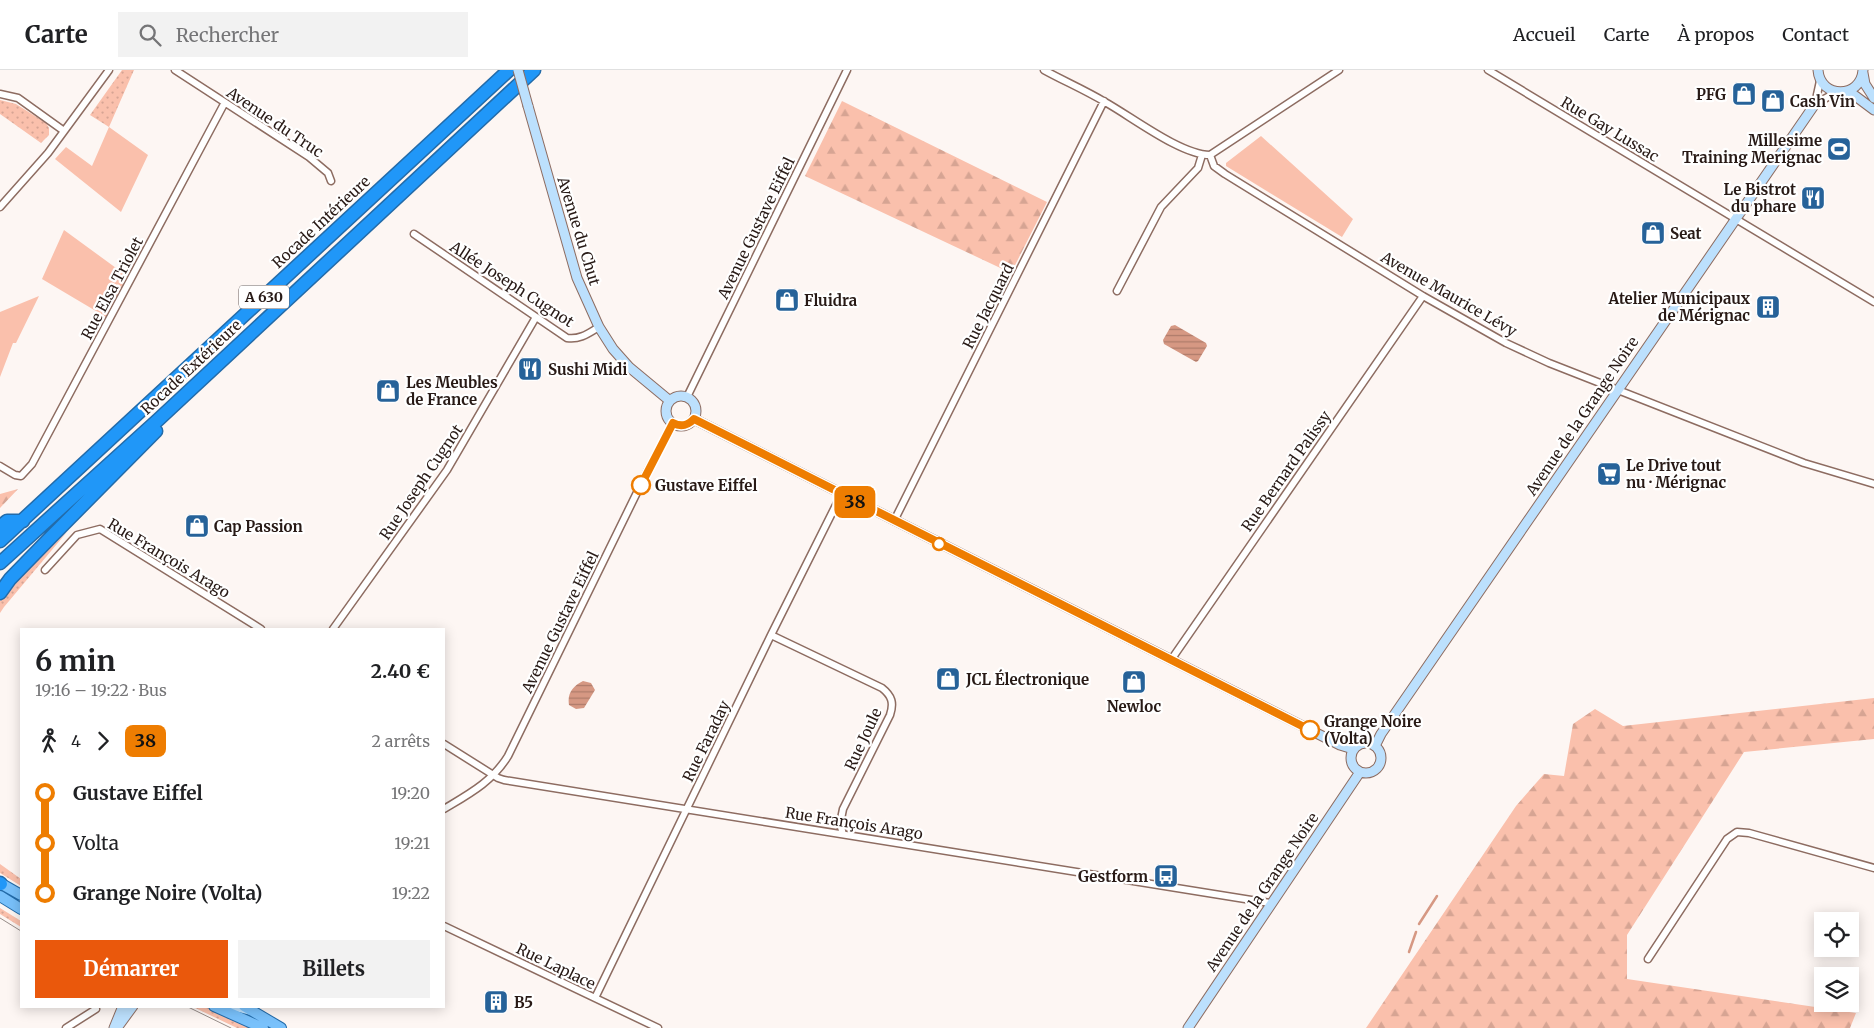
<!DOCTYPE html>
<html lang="fr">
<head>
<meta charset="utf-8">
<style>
  :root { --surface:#fff; --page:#f2f2f2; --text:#202124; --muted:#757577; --line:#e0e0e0; --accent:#ea580c }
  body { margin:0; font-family:Merriweather,serif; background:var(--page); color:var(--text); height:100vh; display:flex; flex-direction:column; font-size:19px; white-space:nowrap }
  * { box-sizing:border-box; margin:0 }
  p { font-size:16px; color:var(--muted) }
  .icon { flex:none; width:28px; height:28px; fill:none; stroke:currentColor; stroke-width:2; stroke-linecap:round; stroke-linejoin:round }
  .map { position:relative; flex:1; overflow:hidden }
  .details { position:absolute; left:20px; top:558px; width:425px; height:380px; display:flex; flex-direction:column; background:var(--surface); border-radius:0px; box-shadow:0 2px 12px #0003 }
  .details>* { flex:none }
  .badge { padding:0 10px; border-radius:8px; font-size:18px; line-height:32px }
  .tools { position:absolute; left:1814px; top:842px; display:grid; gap:10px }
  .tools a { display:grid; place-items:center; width:45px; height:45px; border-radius:0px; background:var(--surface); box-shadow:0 2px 12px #0003; font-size:25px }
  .map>.badge { position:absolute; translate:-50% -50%; box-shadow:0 0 0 2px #fff }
  .legs { display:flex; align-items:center; gap:8px; height:55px; padding:0 15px; font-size:16px }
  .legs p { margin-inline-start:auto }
  .head { display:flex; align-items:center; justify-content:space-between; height:85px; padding:0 15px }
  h1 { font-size:28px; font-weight:700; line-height:38px }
  .button { display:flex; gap:10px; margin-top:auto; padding:10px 15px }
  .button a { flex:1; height:58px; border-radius:0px; background:var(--accent); color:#fff; font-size:20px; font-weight:700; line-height:58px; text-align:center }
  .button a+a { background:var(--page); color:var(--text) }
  ul { padding:0 15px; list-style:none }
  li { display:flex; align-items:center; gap:18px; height:50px; font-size:19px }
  li i { display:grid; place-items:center; width:8px; height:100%; margin:0 6px; background:currentColor }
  li i::after { content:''; width:12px; height:12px; margin:-6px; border:4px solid; border-radius:50%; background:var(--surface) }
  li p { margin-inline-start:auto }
  li:first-child i { background:linear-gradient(#0000 50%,currentColor 0) }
  li:last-child i { background:linear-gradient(currentColor 50%,#0000 0) }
  header { display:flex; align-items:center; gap:30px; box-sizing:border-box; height:70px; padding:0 25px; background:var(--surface); border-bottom:1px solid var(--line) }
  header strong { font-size:24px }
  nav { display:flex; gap:28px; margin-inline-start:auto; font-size:18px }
  .search { width:350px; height:45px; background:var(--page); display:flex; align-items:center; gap:12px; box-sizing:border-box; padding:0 18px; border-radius:0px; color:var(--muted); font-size:19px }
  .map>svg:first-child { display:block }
  .grass { fill:url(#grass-dots) }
  .forest { fill:url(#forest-firs) }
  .green { fill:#fac0ac }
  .water { fill:url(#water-rules) }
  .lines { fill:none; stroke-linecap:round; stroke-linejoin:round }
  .stream { stroke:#d69883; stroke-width:2.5 }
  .street-casing { stroke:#8d6c61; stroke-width:9 }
  .secondary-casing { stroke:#8d6c61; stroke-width:11 }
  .primary-casing { stroke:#236ba9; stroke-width:12 }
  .highway-casing { stroke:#236ba9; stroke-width:15 }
  .street { stroke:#fff; stroke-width:6 }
  .secondary { stroke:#bce0fd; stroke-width:9 }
  .primary { stroke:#79c1fb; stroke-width:10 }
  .highway { stroke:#2097f8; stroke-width:12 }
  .tram { stroke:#978d89; stroke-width:1 }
  .secondary-bridge-casing { stroke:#8d6c61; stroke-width:11; stroke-linecap:butt }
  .secondary-bridge { stroke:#bce0fd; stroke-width:9 }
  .line-1-casing { stroke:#fff; stroke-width:11 }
  .line-1 { stroke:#ee7d01; stroke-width:8 }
  .stop-1-dot { fill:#fff; stroke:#ee7d01; stroke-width:2.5 }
  .labels { text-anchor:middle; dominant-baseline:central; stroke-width:4.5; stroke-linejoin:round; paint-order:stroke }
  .shield { fill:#fff; stroke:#685f5c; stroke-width:1 }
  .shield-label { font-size:14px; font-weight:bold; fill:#281a16 }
  .poi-label { font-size:15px; font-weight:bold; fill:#281a16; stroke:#fff; text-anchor:start }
  .street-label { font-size:15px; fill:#281a16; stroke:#fff }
  .stop-label { font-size:15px; font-weight:bold; fill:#281a16; stroke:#fff; text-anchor:start }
</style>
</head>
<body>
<header>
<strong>Carte</strong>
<div class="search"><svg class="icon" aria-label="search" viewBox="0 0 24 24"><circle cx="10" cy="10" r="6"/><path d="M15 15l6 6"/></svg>Rechercher</div>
<nav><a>Accueil</a><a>Carte</a><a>À propos</a><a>Contact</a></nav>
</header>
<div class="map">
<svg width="1874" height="958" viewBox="0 0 1874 958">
  <defs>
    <pattern id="grass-dots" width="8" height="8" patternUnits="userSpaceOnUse" patternTransform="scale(1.25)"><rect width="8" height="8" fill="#fac0ac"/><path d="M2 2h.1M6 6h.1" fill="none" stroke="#d6a493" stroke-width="1.8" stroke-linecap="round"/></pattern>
    <pattern id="forest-firs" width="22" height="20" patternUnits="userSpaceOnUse" patternTransform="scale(1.25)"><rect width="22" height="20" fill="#fac0ac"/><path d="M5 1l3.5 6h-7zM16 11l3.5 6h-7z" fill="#d6a493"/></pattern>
    <pattern id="water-rules" width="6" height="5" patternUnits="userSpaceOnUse" patternTransform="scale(1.25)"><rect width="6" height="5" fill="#d69883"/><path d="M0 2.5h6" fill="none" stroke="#ae7b6a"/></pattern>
  </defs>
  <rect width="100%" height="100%" fill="#fdf6f3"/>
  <path class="grass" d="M 122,0 L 134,0 L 109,57 L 90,45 Z
    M 0,30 L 16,34 L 46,53 L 49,58 L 49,65 L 41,73 L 0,44 Z
    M 67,462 L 4,537 L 0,543 L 0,531 L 21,505 Z
    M 0,794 L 21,809 L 21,816 L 0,803 Z
    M 0,838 L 21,851 L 21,857 L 0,844 Z
    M 191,936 L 204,936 L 257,958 L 237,958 Z"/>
  <path class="forest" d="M 842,31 L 1047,132 L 1011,203 L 805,106 Z
    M 18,419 L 0,438 L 0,424 Z
    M 1874,628 L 1874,669 L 1744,682 L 1627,865 L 1627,909 L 1856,943 L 1850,958 L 1366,958 L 1516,736 L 1544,704 L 1564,706 L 1573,654 L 1595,639 L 1623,656 Z"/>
  <path class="green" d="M 109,57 L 148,85 L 121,142 L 55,89 L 66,77 L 92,96 Z
    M 1261,66 L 1353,149 L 1342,167 L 1226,96 L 1226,93 Z
    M 64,160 L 127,206 L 106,247 L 42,209 Z
    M 39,226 L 16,273 L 13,273 L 0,307 L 0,242 Z"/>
  <path class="water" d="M 1175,255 L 1206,273 L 1207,276 L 1198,291 L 1196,292 L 1164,274 L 1163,270 L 1171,256 Z
    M 583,611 L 591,613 L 595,620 L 584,638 L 576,639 L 569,635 C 567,623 573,616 583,611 Z"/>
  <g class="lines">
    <path class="stream" d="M 1419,854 L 1437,826
      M 1409,882 L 1416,862"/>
    <defs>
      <path id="street" d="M 175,0 L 309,87 L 328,103 L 331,111
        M 1044,0 C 1064,11 1085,20 1105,32 C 1132,47 1181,85 1210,85
        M 1488,0 L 1874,232
        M 0,24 L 18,28 L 64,61
        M 1815,34 L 1837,22
        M 1815,34 L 1820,11
        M 1210,85 L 1214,96 L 1225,104 L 1423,226 L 1506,273 L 1549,293 L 1804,393 L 1874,414
        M 1210,85 L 1339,0
        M 0,137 L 48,83 L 109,0
        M 414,164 L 567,268 C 580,270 589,263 599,257
        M 1117,221 L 1161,137 L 1198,98 L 1202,85
        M 687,327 L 847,0
        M 0,396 L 15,405 L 21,406 L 32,394 L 224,34
        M 894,451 L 1104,31
        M 45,500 L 77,465 L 100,459 L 261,559
        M 333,559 L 447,400 L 536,247
        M 771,565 L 882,618 C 892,626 894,633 890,645 L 843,739 L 840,754 L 843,764
        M 1171,590 L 1423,226
        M 444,674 L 498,708 L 504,710 L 1270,833
        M 444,739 C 469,724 492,712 508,686 L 648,400 L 673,353
        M 444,856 L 658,958
        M 1648,889 L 1727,769 L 1737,762 L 1749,763 L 1874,798
        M 595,928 L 771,565 L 841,425
        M 66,958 L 96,939"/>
      <path id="secondary" d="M 1818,0 C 1820,29 1861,29 1863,0
        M 1863,3 L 1865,14 L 1874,28
        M 1846,22 L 1854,25 L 1874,40
        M 528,36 L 577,208 L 599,257 L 613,279 L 629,297 L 670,331
        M666 341a15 15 0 1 1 30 0a15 15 0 1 1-30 0Z
        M 694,349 L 1340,675 L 1353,679
        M1351 688a15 15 0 1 1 30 0a15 15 0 1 1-30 0Z
        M 1375,676 L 1381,664 L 1815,34
        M 233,936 L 249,940
        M 114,958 L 123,936
        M 117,958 L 133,936
        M 1188,958 L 1360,702"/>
      <path id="primary" d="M 0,813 L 21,825
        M 0,826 L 21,839
        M 214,936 L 263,958
        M 244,936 L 281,958"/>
      <path id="highway" d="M 0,457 L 7,451 L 23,451
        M 0,471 L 509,0
        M 0,493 L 159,349 L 534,0
        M 0,523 L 10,509 L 49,469 L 156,361
        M 0,813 L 1,814"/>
    </defs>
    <use href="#street" class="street-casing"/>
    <use href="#secondary" class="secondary-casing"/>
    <use href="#primary" class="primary-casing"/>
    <use href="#highway" class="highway-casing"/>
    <use href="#street" class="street"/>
    <use href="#secondary" class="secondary"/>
    <use href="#primary" class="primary"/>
    <use href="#highway" class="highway"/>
    <path class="tram" d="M 0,848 L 21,861
      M 186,936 L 231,958"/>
    <defs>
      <path id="secondary-bridge" d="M 518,0 L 528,36"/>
    </defs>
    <use href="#secondary-bridge" class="secondary-bridge-casing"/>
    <use href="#secondary-bridge" class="secondary-bridge"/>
  </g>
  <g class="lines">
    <defs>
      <path id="line-1" d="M 641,415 L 673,353 C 681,357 687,356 694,349 L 1310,660"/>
    </defs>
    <use href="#line-1" class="line-1-casing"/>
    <use href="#line-1" class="line-1"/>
  </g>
  <defs>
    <symbol id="shop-square" viewBox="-11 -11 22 22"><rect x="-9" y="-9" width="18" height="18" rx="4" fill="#266299" stroke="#fff"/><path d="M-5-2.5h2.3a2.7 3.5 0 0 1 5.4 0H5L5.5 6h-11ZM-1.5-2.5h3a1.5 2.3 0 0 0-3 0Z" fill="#fff"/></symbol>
    <symbol id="stadium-square" viewBox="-11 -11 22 22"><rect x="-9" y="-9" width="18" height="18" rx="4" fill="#266299" stroke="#fff"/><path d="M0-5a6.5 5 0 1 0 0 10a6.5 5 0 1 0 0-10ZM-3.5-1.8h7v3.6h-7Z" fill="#fff"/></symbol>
    <symbol id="restaurant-square" viewBox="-11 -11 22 22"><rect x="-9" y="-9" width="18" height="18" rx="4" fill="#266299" stroke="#fff"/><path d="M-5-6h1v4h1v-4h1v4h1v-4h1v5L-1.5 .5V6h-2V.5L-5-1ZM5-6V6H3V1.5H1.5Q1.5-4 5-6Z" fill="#fff"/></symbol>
    <symbol id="building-square" viewBox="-11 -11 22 22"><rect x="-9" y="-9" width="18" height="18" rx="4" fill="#266299" stroke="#fff"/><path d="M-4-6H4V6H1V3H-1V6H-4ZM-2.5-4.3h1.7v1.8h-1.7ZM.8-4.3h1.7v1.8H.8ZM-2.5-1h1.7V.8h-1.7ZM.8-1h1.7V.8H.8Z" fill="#fff"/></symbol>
    <symbol id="supermarket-square" viewBox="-11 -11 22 22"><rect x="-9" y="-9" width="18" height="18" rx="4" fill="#266299" stroke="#fff"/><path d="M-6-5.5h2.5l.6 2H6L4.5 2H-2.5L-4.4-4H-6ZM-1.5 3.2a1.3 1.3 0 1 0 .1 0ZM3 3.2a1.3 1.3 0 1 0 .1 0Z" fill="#fff"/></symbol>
    <symbol id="bus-square" viewBox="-11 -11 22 22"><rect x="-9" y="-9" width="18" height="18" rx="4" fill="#266299" stroke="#fff"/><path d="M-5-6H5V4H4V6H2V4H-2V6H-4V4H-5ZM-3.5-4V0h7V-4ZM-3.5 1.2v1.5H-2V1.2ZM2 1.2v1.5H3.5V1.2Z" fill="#fff"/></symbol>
  </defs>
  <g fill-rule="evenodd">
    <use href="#shop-square" x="1730" y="10" width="28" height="28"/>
    <use href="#shop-square" x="1759" y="17" width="28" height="28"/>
    <use href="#stadium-square" x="1825" y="65" width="28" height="28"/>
    <use href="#restaurant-square" x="1799" y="114" width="28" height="28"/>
    <use href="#shop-square" x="1639" y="149" width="28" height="28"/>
    <use href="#shop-square" x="773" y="216" width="28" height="28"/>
    <use href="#building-square" x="1754" y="223" width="28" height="28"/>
    <use href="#restaurant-square" x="516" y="285" width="28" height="28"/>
    <use href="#shop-square" x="374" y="307" width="28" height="28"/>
    <use href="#supermarket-square" x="1595" y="390" width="28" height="28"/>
    <use href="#shop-square" x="183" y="442" width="28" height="28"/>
    <use href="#shop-square" x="934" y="595" width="28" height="28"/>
    <use href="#shop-square" x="1120" y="598" width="28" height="28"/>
    <use href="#bus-square" x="1152" y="792" width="28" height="28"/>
    <use href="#building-square" x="482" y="918" width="28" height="28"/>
  </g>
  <g class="stop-1-dot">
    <circle cx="641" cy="415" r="9"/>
    <circle cx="939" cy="474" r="6"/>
    <circle cx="1310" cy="660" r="9"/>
  </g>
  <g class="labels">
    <rect class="shield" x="239" y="215.5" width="50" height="23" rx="4"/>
    <g class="shield-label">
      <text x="264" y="227">A 630</text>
    </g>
    <g class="poi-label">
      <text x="1726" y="24" text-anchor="end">PFG</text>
      <text x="1790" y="31">Cash Vin</text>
      <text x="1822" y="70" text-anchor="end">Millesime<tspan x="1822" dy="17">Training Merignac</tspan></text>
      <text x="1796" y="119" text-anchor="end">Le Bistrot<tspan x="1796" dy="17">du phare</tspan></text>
      <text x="1670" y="163">Seat</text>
      <text x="1750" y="228" text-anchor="end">Atelier Municipaux<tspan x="1750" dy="17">de Mérignac</tspan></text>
      <text x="804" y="230">Fluidra</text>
      <text x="548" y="299">Sushi Midi</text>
      <text x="406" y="312">Les Meubles<tspan x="406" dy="17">de France</tspan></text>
      <text x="1626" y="395">Le Drive tout<tspan x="1626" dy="17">nu · Mérignac</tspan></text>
      <text x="214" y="456">Cap Passion</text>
      <text x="966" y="609">JCL Électronique</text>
      <text x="1134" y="636" text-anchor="middle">Newloc</text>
      <text x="1148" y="806" text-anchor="end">Gestform</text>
      <text x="514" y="932">B5</text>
    </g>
    <g class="street-label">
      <text transform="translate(275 52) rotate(34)">Avenue du Truc</text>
      <text transform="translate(1610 59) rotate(31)">Rue Gay Lussac</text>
      <text transform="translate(321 152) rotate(-43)">Rocade Intérieure</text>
      <text transform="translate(756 158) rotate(-64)">Avenue Gustave Eiffel</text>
      <text transform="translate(579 161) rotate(73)">Avenue du Chut</text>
      <text transform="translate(512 214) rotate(33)">Allée Joseph Cugnot</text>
      <text transform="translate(112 218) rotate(-62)">Rue Elsa Triolet</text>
      <text transform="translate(1449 224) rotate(30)">Avenue Maurice Lévy</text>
      <text transform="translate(988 236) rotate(-63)">Rue Jacquard</text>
      <text transform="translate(191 297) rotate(-43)">Rocade Extérieure</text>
      <text transform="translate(1582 346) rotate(-56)">Avenue de la Grange Noire</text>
      <text transform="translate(1286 401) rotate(-55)">Rue Bernard Palissy</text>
      <text transform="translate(421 412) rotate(-56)">Rue Joseph Cugnot</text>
      <text transform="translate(169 488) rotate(31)">Rue François Arago</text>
      <text transform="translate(560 552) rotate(-64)">Avenue Gustave Eiffel</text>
      <text transform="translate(863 669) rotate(-65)">Rue Joule</text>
      <text transform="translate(706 671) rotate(-64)">Rue Faraday</text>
      <text transform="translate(854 753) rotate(9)">Rue François Arago</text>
      <text transform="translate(1262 822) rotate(-56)">Avenue de la Grange Noire</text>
      <text transform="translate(556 896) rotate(26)">Rue Laplace</text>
    </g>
    <g class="stop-label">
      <text x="655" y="415">Gustave Eiffel</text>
      <text x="1324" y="651">Grange Noire<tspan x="1324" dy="17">(Volta)</tspan></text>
    </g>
  </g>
</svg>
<div class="tools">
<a><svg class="icon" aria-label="locate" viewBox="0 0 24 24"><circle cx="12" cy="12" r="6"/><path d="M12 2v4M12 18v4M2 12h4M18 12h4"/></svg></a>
<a><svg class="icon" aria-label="layers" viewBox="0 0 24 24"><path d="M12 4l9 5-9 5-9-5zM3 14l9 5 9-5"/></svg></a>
</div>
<b class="badge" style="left:855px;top:432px;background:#ee7d01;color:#111">38</b>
<section class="details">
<div class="head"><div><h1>6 min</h1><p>19:16 – 19:22 · Bus</p></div><b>2.40 €</b></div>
<div class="legs"><svg class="icon" aria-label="walk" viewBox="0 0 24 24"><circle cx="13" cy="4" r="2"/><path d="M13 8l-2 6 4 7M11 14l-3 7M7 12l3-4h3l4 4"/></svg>4<svg class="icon" aria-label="forward" viewBox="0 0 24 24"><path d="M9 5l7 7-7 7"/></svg><b class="badge" style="background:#ee7d01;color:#111">38</b><p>2 arrêts</p></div>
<ul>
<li><i style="color:#ee7d01"></i><b>Gustave Eiffel</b><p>19:20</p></li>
<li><i style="color:#ee7d01"></i><span>Volta</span><p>19:21</p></li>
<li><i style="color:#ee7d01"></i><b>Grange Noire (Volta)</b><p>19:22</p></li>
</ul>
<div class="button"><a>Démarrer</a><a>Billets</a></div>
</section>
</div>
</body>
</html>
